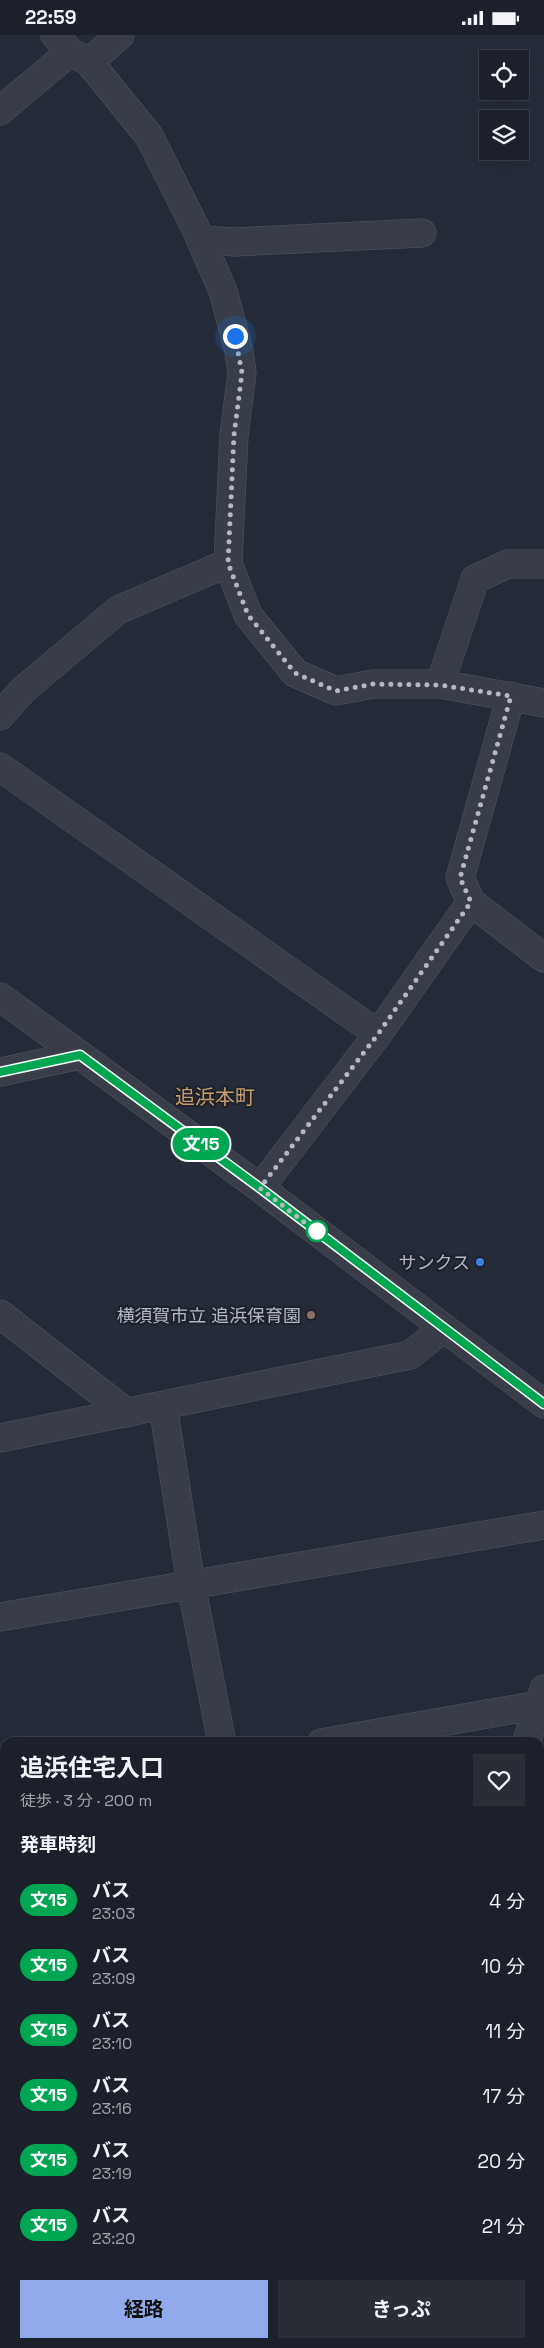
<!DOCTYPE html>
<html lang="ja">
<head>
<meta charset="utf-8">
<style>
  :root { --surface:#1c202a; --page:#292d36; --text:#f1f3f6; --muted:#a0a3a8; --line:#3a3e47; --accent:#91aaeb }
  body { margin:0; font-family:"Space Grotesk","Noto Sans JP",sans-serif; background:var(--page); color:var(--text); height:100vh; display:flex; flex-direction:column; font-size:19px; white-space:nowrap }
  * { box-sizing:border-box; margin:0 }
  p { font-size:16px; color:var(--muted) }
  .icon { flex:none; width:28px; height:28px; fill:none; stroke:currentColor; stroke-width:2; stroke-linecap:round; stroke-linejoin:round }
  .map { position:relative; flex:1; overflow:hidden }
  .panel { position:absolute; left:0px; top:1702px; width:545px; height:611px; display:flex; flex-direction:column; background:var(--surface); border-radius:15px 15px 0 0; box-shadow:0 5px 20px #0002,0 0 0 1px var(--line) }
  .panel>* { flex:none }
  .badge { padding:0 10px; border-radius:16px; font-size:18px; line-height:32px }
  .tools { position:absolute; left:479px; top:15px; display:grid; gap:10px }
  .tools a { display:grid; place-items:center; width:50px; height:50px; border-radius:0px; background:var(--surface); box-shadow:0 5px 20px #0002,0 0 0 1px var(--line); font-size:25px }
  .you { position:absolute; width:25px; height:25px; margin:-12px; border:4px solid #fff; border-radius:50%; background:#1a73e8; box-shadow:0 0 0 8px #1a73e833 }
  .map>.badge { position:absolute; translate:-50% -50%; box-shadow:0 0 0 2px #fff }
  h2 { padding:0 20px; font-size:19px; line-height:45px }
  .round { display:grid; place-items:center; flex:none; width:52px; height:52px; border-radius:0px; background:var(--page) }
  .headline { display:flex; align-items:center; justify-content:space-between; height:85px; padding:0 20px }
  h1 { font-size:24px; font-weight:700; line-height:38px }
  .button { display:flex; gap:10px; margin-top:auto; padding:10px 20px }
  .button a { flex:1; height:58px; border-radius:0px; background:var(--accent); color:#111; font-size:20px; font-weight:700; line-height:58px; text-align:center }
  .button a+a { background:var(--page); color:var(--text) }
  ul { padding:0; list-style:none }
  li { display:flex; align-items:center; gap:15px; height:65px; padding:0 20px }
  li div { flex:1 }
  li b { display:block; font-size:19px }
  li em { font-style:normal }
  li .badge { min-width:55px; font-weight:700; text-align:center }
  .status { display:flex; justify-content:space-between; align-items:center; height:35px; padding:0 25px; background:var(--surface); direction:ltr }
  .status svg { height:14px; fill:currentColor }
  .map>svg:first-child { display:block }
  .water { fill:#3c475f }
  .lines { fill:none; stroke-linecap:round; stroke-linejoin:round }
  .minor-casing { stroke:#535863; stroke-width:29 }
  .minor { stroke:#383d48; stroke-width:28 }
  .line-casing { stroke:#fff; stroke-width:11 }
  .line { stroke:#00a651; stroke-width:8 }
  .walk { stroke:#b3b8c4; stroke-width:5; stroke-dasharray:0 9 }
  .stop-dot { fill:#fff; stroke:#00a651; stroke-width:2.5 }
  .shop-dot { fill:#3f7fe0; stroke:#1d222d; stroke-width:2 }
  .education-dot { fill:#8d6e63; stroke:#1d222d; stroke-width:2 }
  .labels { text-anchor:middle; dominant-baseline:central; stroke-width:4; stroke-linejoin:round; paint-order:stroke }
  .poi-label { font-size:18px; fill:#b3b8c4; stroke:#1d222d; text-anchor:end }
  .quarter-label { font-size:20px; fill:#c79d6b; stroke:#1d222d }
</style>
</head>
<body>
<div class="status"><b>22:59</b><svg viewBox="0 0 49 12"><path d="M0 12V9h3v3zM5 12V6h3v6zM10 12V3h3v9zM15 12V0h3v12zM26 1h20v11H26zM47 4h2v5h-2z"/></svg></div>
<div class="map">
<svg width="544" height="2313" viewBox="0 0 544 2313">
  <rect width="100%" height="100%" fill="#252b38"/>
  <path class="water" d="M 5,2130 L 5,2265 L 0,2266 L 0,2131 Z
    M 540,2195 L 544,2199 L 544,2313 L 461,2313 L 456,2309 L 540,2309 Z"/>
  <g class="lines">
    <defs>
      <path id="minor" d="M 55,0 L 70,17 L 89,27 L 149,101 L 195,192 L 223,256 L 239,316 L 242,338 L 234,400 L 228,528 L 248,580 L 295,638 L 336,656 L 373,649 L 440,649 L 544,668
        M 89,27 L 120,0
        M 0,76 L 70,17
        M 201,205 L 235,207 L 422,198
        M 440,649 L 475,544 L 508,529 L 544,529
        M 511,661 L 460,843 L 471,867 L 544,923
        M 0,681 L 23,655 L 118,575 L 228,528
        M 0,732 L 378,999
        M 0,962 L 80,1020
        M 0,1037 L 80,1020 L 260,1153 L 544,1369
        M 260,1153 L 378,999 L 471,867
        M 0,1279 L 127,1378
        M 163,1371 L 191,1549 L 222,1708
        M 0,1403 L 410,1320 L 444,1293
        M 0,1582 L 544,1490
        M 321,1708 L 539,1670
        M 526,1708 L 544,1654
        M 0,1761 L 5,1761
        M 540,1770 L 544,1772
        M 0,1935 L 5,1934
        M 540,1935 L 544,1937
        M 540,2059 L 544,2059
        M 0,2111 L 5,2110
        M 540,2167 L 544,2171
        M 304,2309 L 315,2313
        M 94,2313 L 137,2309"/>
    </defs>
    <use href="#minor" class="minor-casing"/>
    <use href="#minor" class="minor"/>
  </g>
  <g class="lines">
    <defs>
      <path id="line" d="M 0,1037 L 80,1020 L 260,1153 L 544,1369"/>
    </defs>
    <use href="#line" class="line-casing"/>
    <use href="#line" class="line"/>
    <path class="walk" d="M 235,301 L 242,338 L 234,400 L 228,528 L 248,580 L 295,638 L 336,656 L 373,649 L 440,650 L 511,661 L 460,843 L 471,867 L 378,999 L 260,1153 L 321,1200 L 317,1196"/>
  </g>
  <circle class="stop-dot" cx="317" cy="1196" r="10"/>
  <circle class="shop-dot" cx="480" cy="1227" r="5"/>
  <circle class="education-dot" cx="311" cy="1280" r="5"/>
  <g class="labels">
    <g class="poi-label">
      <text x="470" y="1227">サンクス</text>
      <text x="301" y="1280">横須賀市立 追浜保育園</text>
    </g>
    <g class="quarter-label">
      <text x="215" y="1062">追浜本町</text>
    </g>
  </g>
</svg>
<div class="tools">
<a><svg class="icon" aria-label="locate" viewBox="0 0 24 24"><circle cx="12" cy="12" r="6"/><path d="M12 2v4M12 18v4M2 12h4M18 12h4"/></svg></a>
<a><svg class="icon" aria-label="layers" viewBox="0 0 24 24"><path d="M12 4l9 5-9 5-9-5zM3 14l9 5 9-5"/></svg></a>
</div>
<div class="you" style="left:235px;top:301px"></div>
<b class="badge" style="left:201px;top:1109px;background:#00a651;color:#fff">文15</b>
<section class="panel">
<div class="headline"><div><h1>追浜住宅入口</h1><p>徒歩 · 3 分 · 200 m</p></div><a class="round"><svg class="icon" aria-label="heart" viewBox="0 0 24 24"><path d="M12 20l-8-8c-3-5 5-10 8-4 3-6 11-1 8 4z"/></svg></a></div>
<h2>発車時刻</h2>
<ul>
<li><span class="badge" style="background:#00a651;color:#fff">文15</span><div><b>バス</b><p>23:03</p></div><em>4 分</em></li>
<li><span class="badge" style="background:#00a651;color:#fff">文15</span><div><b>バス</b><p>23:09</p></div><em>10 分</em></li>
<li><span class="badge" style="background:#00a651;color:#fff">文15</span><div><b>バス</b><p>23:10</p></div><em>11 分</em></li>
<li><span class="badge" style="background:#00a651;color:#fff">文15</span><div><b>バス</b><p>23:16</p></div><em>17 分</em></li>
<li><span class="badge" style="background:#00a651;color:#fff">文15</span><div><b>バス</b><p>23:19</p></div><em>20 分</em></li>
<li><span class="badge" style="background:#00a651;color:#fff">文15</span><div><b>バス</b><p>23:20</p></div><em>21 分</em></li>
</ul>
<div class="button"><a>経路</a><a>きっぷ</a></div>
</section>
</div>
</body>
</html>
